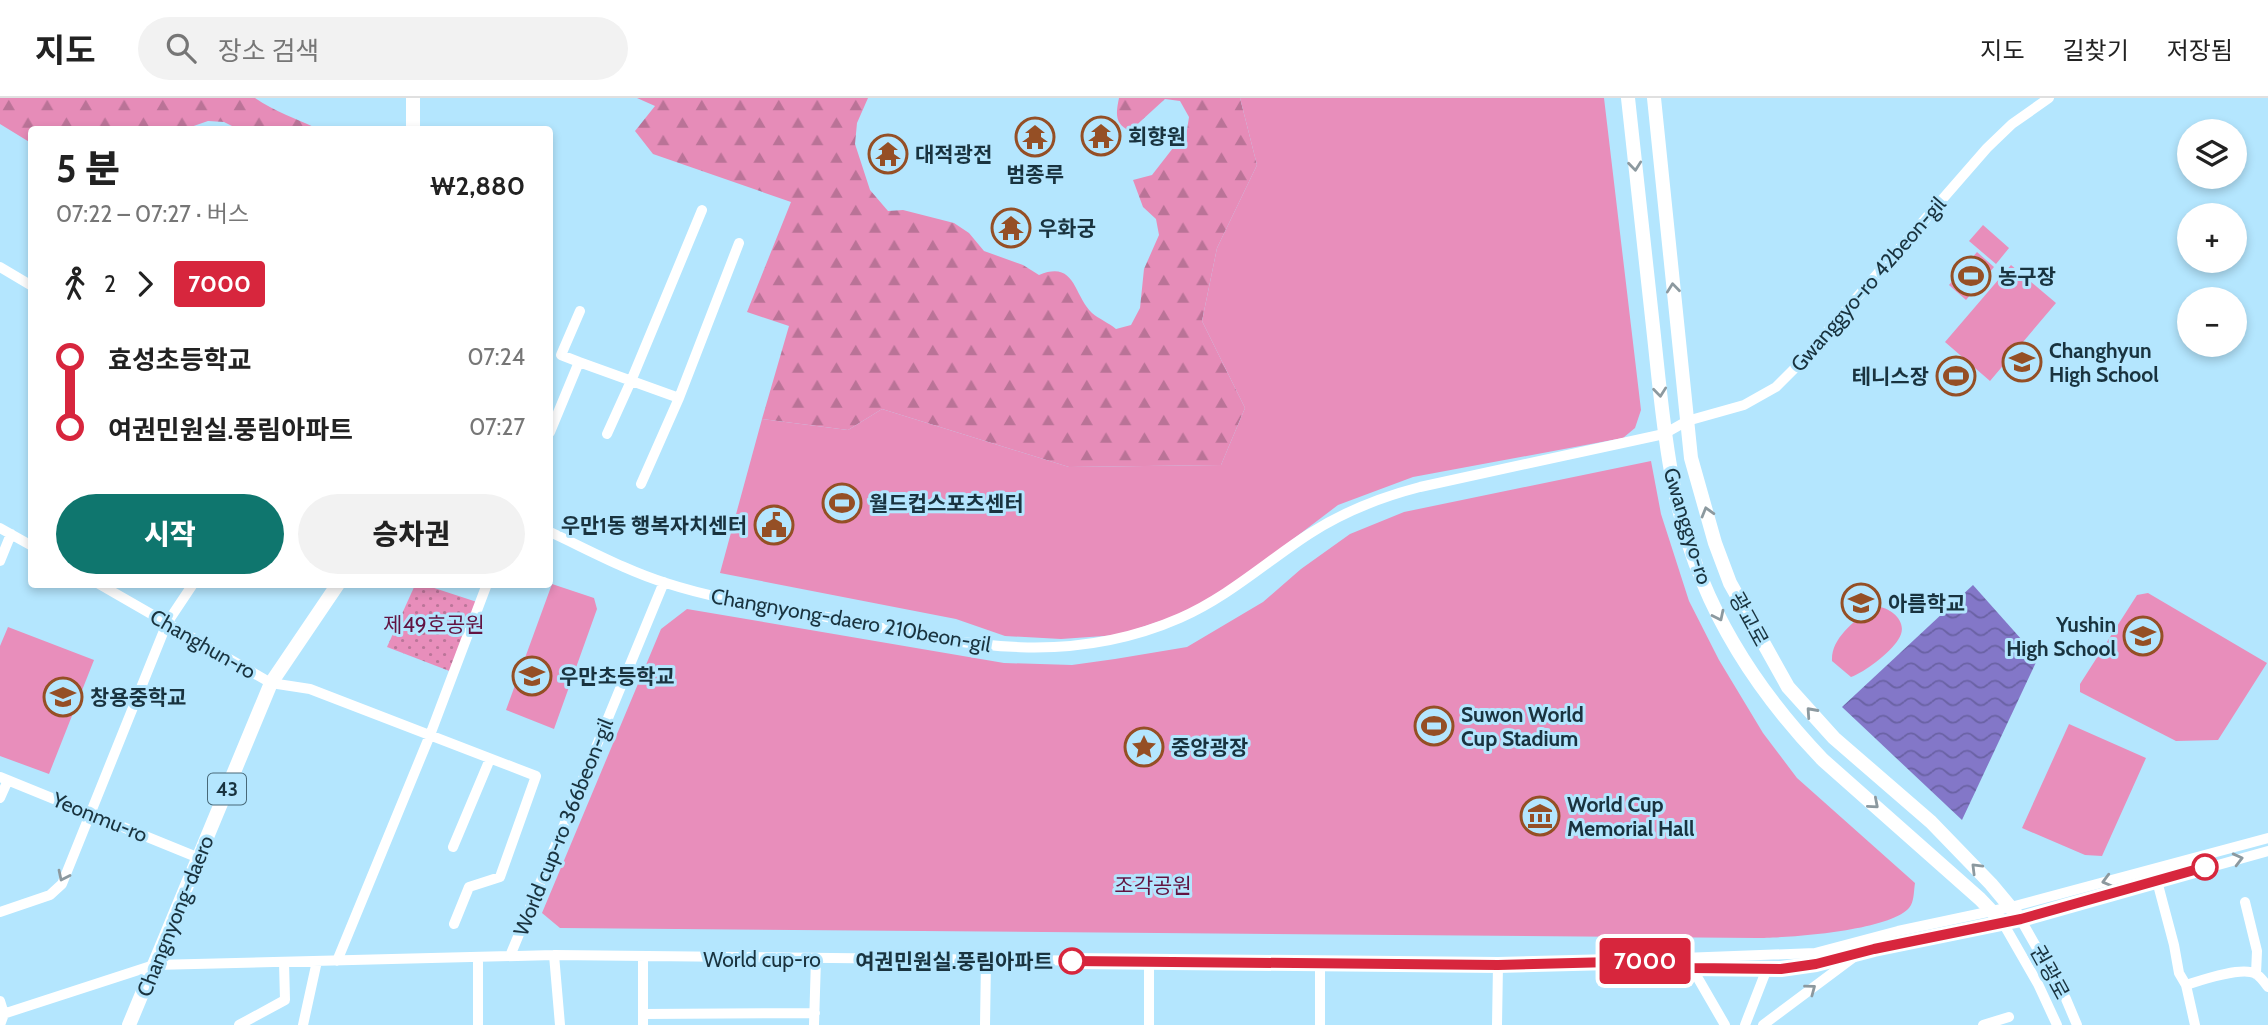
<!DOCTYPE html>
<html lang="ko">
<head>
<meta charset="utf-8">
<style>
  :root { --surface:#fff; --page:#f2f2f2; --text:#222; --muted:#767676; --line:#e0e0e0; --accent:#0f766e }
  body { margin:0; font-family:Cabin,"Noto Sans KR",sans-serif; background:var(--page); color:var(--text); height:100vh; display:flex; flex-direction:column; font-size:26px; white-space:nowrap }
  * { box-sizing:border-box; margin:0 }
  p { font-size:23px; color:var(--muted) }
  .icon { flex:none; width:38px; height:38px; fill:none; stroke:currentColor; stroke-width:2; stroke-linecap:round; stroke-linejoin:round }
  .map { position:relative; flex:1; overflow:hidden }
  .details { position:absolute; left:28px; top:28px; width:525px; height:462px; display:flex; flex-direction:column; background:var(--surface); border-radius:7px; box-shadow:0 4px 10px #0003 }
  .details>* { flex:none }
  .badge { padding:0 14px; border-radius:5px; font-size:24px; line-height:46px }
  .fabs { position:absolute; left:2177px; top:21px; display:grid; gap:14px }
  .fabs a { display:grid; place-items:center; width:70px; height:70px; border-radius:50%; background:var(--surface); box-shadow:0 4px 10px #0003; font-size:35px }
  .map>.badge { position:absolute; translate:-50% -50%; box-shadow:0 0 0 4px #fff }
  .legs { display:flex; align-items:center; gap:10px; height:77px; padding:0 28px; font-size:23px }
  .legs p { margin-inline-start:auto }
  .head { display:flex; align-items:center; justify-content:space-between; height:119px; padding:0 28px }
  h1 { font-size:38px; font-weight:800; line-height:52px }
  .action { display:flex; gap:14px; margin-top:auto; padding:14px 28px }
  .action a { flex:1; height:80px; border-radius:42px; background:var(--accent); color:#fff; font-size:28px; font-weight:800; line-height:80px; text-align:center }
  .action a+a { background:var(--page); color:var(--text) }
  ul { padding:0 28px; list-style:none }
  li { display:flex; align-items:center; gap:24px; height:70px; font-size:26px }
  li i { display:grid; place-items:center; width:10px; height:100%; margin:0 9px; background:currentColor }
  li i::after { content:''; width:18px; height:18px; margin:-9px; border:5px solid; border-radius:50%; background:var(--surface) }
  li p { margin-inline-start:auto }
  li:first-child i { background:linear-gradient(#0000 50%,currentColor 0) }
  li:last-child i { background:linear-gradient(currentColor 50%,#0000 0) }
  header { display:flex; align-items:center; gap:42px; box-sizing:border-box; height:98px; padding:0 35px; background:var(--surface); border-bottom:2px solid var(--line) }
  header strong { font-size:33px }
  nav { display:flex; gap:38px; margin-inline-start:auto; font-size:24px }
  .search { width:490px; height:63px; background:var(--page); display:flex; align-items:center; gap:18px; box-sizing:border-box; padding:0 24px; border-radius:38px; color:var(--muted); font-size:26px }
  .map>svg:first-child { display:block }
  .green { fill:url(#green-dots) }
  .forest { fill:url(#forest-firs) }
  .pitch { fill:#e88ebb }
  .water { fill:url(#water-waves) }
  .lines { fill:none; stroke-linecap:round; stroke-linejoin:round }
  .minor { stroke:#fff; stroke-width:10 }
  .major { stroke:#fff; stroke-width:14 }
  .oneway { stroke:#8c999f }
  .line-1-casing { stroke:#fff; stroke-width:16 }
  .line-1 { stroke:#d7263d; stroke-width:10 }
  .stop-1-dot { fill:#fff; stroke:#d7263d; stroke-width:3.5 }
  .labels { text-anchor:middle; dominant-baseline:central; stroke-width:6; stroke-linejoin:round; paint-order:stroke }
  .shield { fill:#b4e6fe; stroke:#486978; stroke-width:2 }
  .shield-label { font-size:19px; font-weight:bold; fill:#19333f }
  .poi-label { font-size:21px; font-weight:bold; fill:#19333f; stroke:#b4e6fe; text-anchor:start }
  .street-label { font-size:21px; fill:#19333f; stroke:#b4e6fe }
  .park-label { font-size:21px; fill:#621341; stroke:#b4e6fe }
  .stop-label { font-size:21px; font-weight:bold; fill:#19333f; stroke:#b4e6fe; text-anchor:end }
</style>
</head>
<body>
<header>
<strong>지도</strong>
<div class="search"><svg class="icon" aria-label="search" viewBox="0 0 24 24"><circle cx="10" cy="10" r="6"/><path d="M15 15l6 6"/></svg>장소 검색</div>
<nav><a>지도</a><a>길찾기</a><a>저장됨</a></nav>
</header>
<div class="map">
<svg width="2268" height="927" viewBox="0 0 2268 927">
  <defs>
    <pattern id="green-dots" width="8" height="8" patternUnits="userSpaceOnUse" patternTransform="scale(1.75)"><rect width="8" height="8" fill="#e88ebb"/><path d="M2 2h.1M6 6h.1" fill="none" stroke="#bb7599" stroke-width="1.8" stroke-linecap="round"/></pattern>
    <pattern id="forest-firs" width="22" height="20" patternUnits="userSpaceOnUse" patternTransform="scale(1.75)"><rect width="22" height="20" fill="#e68cb8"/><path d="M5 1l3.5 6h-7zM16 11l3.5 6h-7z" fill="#ba7397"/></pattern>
    <pattern id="water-waves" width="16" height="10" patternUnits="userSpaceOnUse" patternTransform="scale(1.75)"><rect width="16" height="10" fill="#8377c8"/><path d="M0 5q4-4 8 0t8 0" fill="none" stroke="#6a62a4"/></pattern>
  </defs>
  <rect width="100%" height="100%" fill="#b4e6fe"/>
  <path class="green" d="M 415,487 L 425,487 L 480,505 L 452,574 L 387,549 Z"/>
  <path class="forest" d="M 0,0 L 255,0 C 274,13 297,21 318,31 L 238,31 L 224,24 L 208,23 L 185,31 L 168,29 L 153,32 L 32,32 L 31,45 L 0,26 Z
    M 637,0 L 868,0 L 857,25 L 855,46 L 870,92 L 888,113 L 903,112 L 954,125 L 969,135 L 984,153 L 1023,167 L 1039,177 C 1076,162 1073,197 1092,215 C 1099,221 1109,225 1116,231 L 1131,227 L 1140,210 L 1144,171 L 1159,137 L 1156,121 L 1143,109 L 1133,82 L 1152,77 L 1187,32 L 1189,19 L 1180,3 L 1165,1 L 1130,33 C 1114,26 1116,15 1119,0 L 1240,0 L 1257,67 L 1217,150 L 1202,223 L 1245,310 L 1221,367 L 1069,369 L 882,311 L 848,332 L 762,321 L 789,228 L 747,214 L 791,104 L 653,56 L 635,33 L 655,8 Z"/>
  <path class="pitch" d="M 1240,0 L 1604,0 L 1641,312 L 1635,330 L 1623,340 L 1413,379 L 1338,407 L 1230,489 L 1188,514 L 1118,537 L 1061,541 L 1005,538 L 956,521 L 720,475 L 762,321 L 848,332 L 882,311 L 1069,369 L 1221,367 L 1245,310 L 1202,223 L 1217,150 L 1257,67 Z
    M 1983,127 L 2009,150 L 1996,166 L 1969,143 Z
    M 1977,154 L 1994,169 L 1966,202 L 1949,187 Z
    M 2011,167 L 2056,205 L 1990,283 L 1945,244 Z
    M 1651,363 L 1661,416 L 1689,503 L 1719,562 L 1763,635 L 1797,680 L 1915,785 C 1914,791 1914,802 1911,807 C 1897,833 1785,840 1757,840 L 560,830 L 542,815 L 661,531 L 687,511 L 1004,565 L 1072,567 L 1115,561 L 1187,549 L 1263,504 L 1301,471 L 1350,436 L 1404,414 Z
    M 552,486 L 594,500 L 597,511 L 554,631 L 506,612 Z
    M 2148,495 L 2267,565 L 2218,642 L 2176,643 L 2080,594 L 2080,586 L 2137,497 Z
    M 1876,508 C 1892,510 1910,525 1898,542 C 1890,555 1865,574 1851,579 L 1832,563 C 1831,540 1853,526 1869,510 Z
    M 8,529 L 94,562 L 49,676 L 0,658 L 0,548 Z
    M 2069,626 L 2146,660 L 2102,758 L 2085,757 L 2022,730 Z"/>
  <path class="water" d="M 1973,487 L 2038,560 L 1962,722 L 1842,609 Z"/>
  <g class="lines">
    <path class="minor" d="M 0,169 L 32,188
      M 579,264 L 679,300
      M 550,334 L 579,264 L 561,257 L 580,213
      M 607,336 L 631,283 L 702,112
      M 641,386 L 679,300 L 739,145
      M 0,430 L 32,448
      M 550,434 C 587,451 627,473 666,485 C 718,502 773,509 827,519 C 950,543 1059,573 1180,520 C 1228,499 1266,464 1309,436 C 1343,414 1381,399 1420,389 L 1664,336 L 1687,323 L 1744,307 L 1776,289 L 1797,268 L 1987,50 L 2012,26 L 2049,0
      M 0,463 L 11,436
      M 99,486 L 271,585 L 310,591 L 536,678 L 500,779 L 469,789 L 454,826
      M 0,679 L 199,760
      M 0,700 L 8,682
      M 453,749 L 490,661
      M 2157,783 L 2174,847 L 2179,875 L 2186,887 L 2195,927
      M 2245,804 L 2257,853 L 2256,876
      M 0,814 L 50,797 L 62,786 L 167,525 L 193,486
      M 2021,822 L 2066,901 L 2077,927
      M 2003,825 L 2038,886 L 2057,927
      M 554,857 L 560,927
      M 510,858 L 664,484
      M 478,859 L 478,927
      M 643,860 L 643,927
      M 337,863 L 430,637 L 487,486
      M 1674,867 L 1692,870 L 1767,871 L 1816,866 L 1874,851 L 2021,822 L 2268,753
      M 1692,870 L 1725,927
      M 2186,887 C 2202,882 2242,868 2256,876 C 2260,878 2265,885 2268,889
      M 0,903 L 4,916 L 0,927
      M 643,916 L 815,915
      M 0,917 L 154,867 L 554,857 L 1498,867 L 1815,855 L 1898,833 L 2011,809 L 2268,740
      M 239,927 L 285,902 L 284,864
      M 303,927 L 317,863
      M 814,927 L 816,861
      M 985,927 L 986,863
      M 1149,927 L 1149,864
      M 1320,927 L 1320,864
      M 1497,927 L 1498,867
      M 1745,927 L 1768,868
      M 1763,927 L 1854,859
      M 1983,927 L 2009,919"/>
    <path class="major" d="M 413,0 L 413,32
      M 1628,0 C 1637,79 1645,159 1654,238 C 1663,321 1669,404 1702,482 C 1729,548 1773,610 1823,662 L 1980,801 L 2003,825
      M 1654,0 L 1691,360 L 1715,445 L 1730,485 L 1788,589 L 1834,640 L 1931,724 L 1991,786 L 2021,822
      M 129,927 L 271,585 L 338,486"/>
  </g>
  <defs><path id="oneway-chevron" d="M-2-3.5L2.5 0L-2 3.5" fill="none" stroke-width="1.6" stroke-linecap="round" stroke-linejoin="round" transform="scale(1.75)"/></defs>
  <g class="oneway">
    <use href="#oneway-chevron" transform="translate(1635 68) rotate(84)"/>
    <use href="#oneway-chevron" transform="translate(1673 190) rotate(-96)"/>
    <use href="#oneway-chevron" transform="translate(1660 294) rotate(84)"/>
    <use href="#oneway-chevron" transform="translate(1707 414) rotate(-106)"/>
    <use href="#oneway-chevron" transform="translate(1719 518) rotate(64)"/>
    <use href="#oneway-chevron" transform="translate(1811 614) rotate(-132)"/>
    <use href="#oneway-chevron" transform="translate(1874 706) rotate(41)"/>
    <use href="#oneway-chevron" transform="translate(2238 761) rotate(-14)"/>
    <use href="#oneway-chevron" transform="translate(1976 770) rotate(-135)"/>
    <use href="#oneway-chevron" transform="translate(63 778) rotate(116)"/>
    <use href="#oneway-chevron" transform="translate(2107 783) rotate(165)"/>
    <use href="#oneway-chevron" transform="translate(1811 891) rotate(-37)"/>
  </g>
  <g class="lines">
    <defs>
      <path id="line-1" d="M 1072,863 L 1498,867 L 1651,863 L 1692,870 L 1781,871 L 1816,866 L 1874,851 L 2021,821 L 2205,769"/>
    </defs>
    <use href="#line-1" class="line-1-casing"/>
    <use href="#line-1" class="line-1"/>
  </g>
  <defs>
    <symbol id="temple-ring" viewBox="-11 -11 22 22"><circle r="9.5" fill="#b4e6fe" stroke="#954f25" stroke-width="1.5"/><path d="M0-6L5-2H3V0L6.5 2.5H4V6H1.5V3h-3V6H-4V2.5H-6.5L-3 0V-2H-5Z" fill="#954f25"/></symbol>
    <symbol id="stadium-ring" viewBox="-11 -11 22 22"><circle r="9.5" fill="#b4e6fe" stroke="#954f25" stroke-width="1.5"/><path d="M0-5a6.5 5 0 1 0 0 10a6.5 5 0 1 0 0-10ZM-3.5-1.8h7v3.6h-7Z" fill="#954f25"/></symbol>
    <symbol id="school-ring" viewBox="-11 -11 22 22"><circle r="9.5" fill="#b4e6fe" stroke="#954f25" stroke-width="1.5"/><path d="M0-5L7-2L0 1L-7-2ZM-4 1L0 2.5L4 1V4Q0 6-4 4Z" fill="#954f25"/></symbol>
    <symbol id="civic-ring" viewBox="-11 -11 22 22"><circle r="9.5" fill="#b4e6fe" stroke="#954f25" stroke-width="1.5"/><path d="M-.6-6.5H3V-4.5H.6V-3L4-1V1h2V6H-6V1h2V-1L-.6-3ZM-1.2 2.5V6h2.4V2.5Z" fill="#954f25"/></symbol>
    <symbol id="sight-ring" viewBox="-11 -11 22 22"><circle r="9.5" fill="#b4e6fe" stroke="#954f25" stroke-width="1.5"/><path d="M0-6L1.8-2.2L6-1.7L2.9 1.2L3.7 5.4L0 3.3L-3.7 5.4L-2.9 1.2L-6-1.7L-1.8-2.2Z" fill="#954f25"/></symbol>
    <symbol id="museum-ring" viewBox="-11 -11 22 22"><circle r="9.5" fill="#b4e6fe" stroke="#954f25" stroke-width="1.5"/><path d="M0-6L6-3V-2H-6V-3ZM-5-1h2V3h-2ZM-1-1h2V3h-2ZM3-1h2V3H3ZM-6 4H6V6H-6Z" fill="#954f25"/></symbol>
  </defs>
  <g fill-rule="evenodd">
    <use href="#temple-ring" x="1079" y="16" width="44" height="44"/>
    <use href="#temple-ring" x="1013" y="17" width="44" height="44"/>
    <use href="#temple-ring" x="866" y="34" width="44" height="44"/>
    <use href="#temple-ring" x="989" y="108" width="44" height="44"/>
    <use href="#stadium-ring" x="1949" y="156" width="44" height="44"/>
    <use href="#school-ring" x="2000" y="242" width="44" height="44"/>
    <use href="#stadium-ring" x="1934" y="256" width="44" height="44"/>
    <use href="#stadium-ring" x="820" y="383" width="44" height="44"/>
    <use href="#civic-ring" x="752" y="405" width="44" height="44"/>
    <use href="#school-ring" x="1839" y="483" width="44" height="44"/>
    <use href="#school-ring" x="2121" y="516" width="44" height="44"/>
    <use href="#school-ring" x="510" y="556" width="44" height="44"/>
    <use href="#school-ring" x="41" y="577" width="44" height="44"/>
    <use href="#stadium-ring" x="1412" y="606" width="44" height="44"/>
    <use href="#sight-ring" x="1122" y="627" width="44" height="44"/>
    <use href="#museum-ring" x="1518" y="696" width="44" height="44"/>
  </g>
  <g class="stop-1-dot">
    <circle cx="2205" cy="769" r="12"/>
    <circle cx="1072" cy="863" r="12"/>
  </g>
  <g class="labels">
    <rect class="shield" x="208" y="675.5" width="38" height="31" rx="5"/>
    <g class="shield-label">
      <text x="227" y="691">43</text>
    </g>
    <g class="poi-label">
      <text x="1128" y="38">회향원</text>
      <text x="915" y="56">대적광전</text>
      <text x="1035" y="76" text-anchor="middle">범종루</text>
      <text x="1038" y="130">우화궁</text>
      <text x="1998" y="178">농구장</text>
      <text x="2049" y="252">Changhyun<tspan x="2049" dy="24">High School</tspan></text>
      <text x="1929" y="278" text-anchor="end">테니스장</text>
      <text x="869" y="405">월드컵스포츠센터</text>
      <text x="747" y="427" text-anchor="end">우만1동 행복자치센터</text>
      <text x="1888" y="505">아름학교</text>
      <text x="2116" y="526" text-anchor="end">Yushin<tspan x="2116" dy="24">High School</tspan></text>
      <text x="559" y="578">우만초등학교</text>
      <text x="90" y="599">창용중학교</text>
      <text x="1461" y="616">Suwon World<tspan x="1461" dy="24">Cup Stadium</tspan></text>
      <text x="1171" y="649">중앙광장</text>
      <text x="1567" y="706">World Cup<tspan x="1567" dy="24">Memorial Hall</tspan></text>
    </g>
    <g class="street-label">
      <text transform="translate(1868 186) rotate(-49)">Gwanggyo-ro 42beon-gil</text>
      <text transform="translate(1688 428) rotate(73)">Gwanggyo-ro</text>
      <text transform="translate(1749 521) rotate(61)">광교로</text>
      <text transform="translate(851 522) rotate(10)">Changnyong-daero 210beon-gil</text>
      <text transform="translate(203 546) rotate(30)">Changhun-ro</text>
      <text transform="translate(100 719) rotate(22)">Yeonmu-ro</text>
      <text transform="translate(563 729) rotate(-68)">World cup-ro 366beon-gil</text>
      <text transform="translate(175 818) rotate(-68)">Changnyong-daero</text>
      <text x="762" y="861">World cup-ro</text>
      <text transform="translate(2050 874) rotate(61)">권광로</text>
    </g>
    <g class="park-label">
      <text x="434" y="526">제49호공원</text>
      <text x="1153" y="787">조각공원</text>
    </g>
    <g class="stop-label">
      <text x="1053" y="863">여권민원실.풍림아파트</text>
    </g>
  </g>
</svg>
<div class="fabs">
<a><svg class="icon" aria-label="layers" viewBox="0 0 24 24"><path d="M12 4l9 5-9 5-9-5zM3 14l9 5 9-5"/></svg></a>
<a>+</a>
<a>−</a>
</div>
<b class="badge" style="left:1645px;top:863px;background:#d7263d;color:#fff">7000</b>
<section class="details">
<div class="head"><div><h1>5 분</h1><p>07:22 – 07:27 · 버스</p></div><b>₩2,880</b></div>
<div class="legs"><svg class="icon" aria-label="walk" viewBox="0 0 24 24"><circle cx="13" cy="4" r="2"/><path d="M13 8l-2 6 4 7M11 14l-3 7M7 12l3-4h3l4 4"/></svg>2<svg class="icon" aria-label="forward" viewBox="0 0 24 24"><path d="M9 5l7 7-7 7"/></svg><b class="badge" style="background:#d7263d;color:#fff">7000</b></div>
<ul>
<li><i style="color:#d7263d"></i><b>효성초등학교</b><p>07:24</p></li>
<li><i style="color:#d7263d"></i><b>여권민원실.풍림아파트</b><p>07:27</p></li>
</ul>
<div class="action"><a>시작</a><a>승차권</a></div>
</section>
</div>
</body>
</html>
